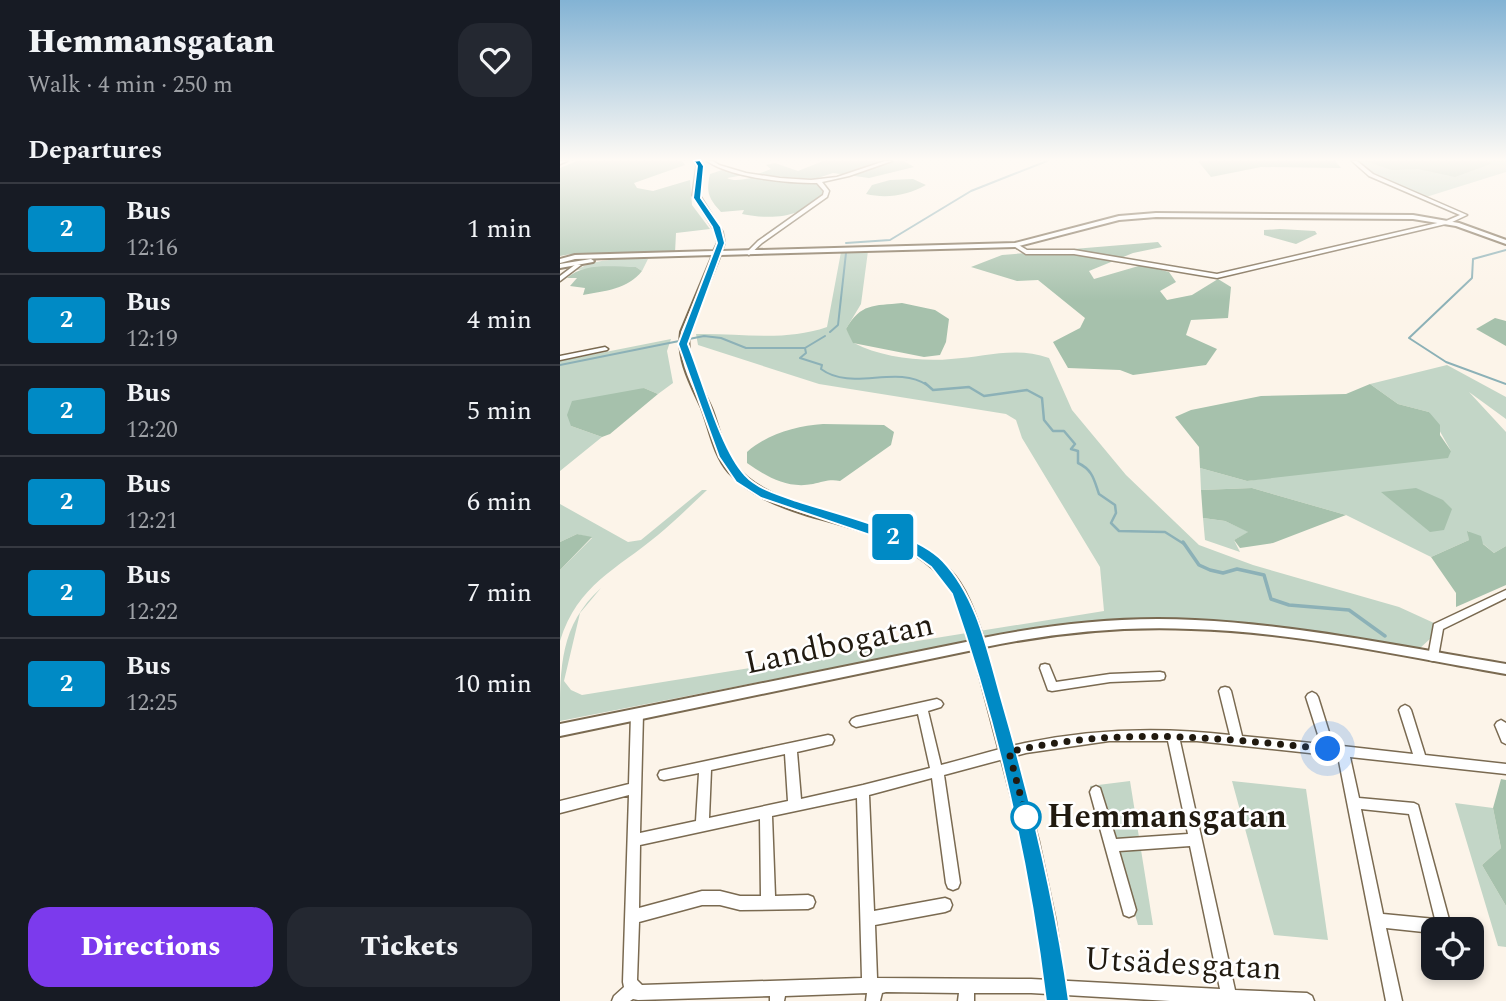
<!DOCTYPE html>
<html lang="en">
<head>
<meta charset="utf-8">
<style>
  :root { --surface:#171b24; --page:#242831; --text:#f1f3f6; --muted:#9ea1a6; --line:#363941; --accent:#7c3aed }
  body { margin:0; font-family:Spectral,serif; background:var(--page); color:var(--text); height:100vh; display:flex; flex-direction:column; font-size:26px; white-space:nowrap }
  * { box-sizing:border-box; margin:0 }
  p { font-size:23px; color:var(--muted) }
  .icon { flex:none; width:38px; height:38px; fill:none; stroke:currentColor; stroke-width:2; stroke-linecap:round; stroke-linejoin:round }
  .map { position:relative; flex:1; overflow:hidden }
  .sheet { display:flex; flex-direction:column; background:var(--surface); width:560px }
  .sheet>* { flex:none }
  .badge { padding:0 14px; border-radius:5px; font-size:24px; line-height:46px }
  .tools { position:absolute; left:861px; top:917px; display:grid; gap:14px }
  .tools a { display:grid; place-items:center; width:63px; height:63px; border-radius:14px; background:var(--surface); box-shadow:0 4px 10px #0003; font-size:35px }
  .you { position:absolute; width:35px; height:35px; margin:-18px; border:5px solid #fff; border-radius:50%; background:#1a73e8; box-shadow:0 0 0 10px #1a73e833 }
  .map>.badge { position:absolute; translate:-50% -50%; box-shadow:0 0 0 4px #fff }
  h2 { padding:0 28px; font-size:26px; line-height:63px }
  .round { display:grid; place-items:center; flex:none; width:74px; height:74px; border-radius:21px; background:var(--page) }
  .head { display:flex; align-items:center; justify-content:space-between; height:119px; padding:0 28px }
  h1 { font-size:33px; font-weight:800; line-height:52px }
  .action { display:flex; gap:14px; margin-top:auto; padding:14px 28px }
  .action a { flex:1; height:80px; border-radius:21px; background:var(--accent); color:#fff; font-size:28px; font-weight:800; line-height:80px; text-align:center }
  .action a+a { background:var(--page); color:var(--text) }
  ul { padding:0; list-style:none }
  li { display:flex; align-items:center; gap:21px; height:91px; padding:0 28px; border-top:2px solid var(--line) }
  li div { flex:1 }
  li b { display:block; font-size:26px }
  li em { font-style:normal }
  li .badge { min-width:77px; font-weight:700; text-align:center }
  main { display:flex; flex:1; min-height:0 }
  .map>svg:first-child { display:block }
  .green { fill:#c3d6c7 }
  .forest { fill:#a6c1ac }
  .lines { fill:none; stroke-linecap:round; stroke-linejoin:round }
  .stream-far2 { stroke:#8cb1b7; stroke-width:2 }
  .stream-far1 { stroke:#8cb1b7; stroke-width:2.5 }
  .stream { stroke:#8cb1b7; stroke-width:3.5 }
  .minor-casing { stroke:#7a6a51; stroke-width:3 }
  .tertiary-casing { stroke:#7a6a51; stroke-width:4 }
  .minor { fill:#fff; fill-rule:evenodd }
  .tertiary { fill:#fff; fill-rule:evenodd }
  .line { fill:#008ac5; stroke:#fff; stroke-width:2 }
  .walk { stroke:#211a10; stroke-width:7; stroke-dasharray:0 12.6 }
  .stop-dot { fill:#fff; stroke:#008ac5; stroke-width:3.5 }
  .labels { text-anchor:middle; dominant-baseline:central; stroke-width:5; stroke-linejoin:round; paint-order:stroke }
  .near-street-label { font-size:33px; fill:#211a10; stroke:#fff }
  .near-stop-label { font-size:33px; font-weight:bold; fill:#211a10; stroke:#fff; text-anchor:start }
</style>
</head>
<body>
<main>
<section class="sheet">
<div class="head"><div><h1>Hemmansgatan</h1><p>Walk · 4 min · 250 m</p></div><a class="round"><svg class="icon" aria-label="heart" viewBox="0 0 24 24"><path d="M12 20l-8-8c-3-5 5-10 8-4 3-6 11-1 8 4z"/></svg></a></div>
<h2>Departures</h2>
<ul>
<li><span class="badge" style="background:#008ac5;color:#fff">2</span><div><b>Bus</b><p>12:16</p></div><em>1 min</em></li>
<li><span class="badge" style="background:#008ac5;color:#fff">2</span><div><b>Bus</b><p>12:19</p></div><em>4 min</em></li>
<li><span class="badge" style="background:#008ac5;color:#fff">2</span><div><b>Bus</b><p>12:20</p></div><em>5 min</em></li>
<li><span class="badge" style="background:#008ac5;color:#fff">2</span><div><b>Bus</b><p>12:21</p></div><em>6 min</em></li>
<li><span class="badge" style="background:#008ac5;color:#fff">2</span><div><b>Bus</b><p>12:22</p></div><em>7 min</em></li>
<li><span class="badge" style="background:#008ac5;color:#fff">2</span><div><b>Bus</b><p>12:25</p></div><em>10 min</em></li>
</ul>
<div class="action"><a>Directions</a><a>Tickets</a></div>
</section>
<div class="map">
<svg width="946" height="1001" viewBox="0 0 946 1001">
  <rect width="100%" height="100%" fill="#fcf4e9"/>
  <path class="green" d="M 793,161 L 946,161 L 946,172 L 866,197 L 813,176 Z
    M 308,251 L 301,304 L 286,329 L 294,343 C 320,357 361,362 391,359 C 425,357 455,346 489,358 L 512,410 L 566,475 L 639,545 L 693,565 L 839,607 L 874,623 L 872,637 L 858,650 L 736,631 L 572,622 L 490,625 L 0,721 C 0,667 0,625 41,588 L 20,613 L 4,681 L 11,690 L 22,695 L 544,611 L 540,567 L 462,438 L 456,420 L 446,414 L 259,384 L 138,345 L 136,334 C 181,333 224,342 267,327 L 281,252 Z
    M 88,259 L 82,271 L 76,267 L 16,270 C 38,257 64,259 88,259 Z
    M 111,339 L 107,351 L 113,383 L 98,394 L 84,388 L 11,426 L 42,437 L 0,471 L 0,361 Z
    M 887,365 L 946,397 L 946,419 L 909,392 L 946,432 L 946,546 L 934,553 L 908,531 L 909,540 L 871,557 L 786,515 L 692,488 L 641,490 L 640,468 L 687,481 L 891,451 L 869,412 L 838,404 L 810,384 Z
    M 142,490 L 147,490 C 131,505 115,521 98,535 C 56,570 18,584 0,641 L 0,570 L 32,538 L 17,534 L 0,542 L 0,504 L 68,542 L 81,540 Z
    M 643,518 L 665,521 L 689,532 L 674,540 L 680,552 L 645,540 Z
    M 570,781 L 593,925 L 578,925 L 539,789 L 531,790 L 530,786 Z
    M 672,781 L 746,789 L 768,940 L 714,935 Z
    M 895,803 L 933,808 L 941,848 L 922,865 L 946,906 L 946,947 L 938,946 Z"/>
  <path class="forest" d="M 17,161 L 122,161 L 125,165 L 74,183 L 77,188 L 93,191 L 130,180 L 132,205 L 150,229 L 116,233 L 115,253 L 11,254 L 0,256 L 0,168 Z
    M 263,161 L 344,161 L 354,167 L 309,178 L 273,173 L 255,179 L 195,175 L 211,169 L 206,165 L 215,163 L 238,171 Z
    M 638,161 L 775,161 L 781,168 L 701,167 L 651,177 Z
    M 805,161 L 925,161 L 933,163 L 895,177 L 858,169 L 832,170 Z
    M 162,170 L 184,175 L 167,178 C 177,183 189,177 201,177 C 220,177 240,179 258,183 L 264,194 C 242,218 212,220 182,214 L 184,210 L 161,212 C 148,198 146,192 150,174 Z
    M 353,179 L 366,185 C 348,195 327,199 306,194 L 312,185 L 330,180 Z
    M 720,229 L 755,231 L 757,234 L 736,244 L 704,235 L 704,230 Z
    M 598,242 L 602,247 L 573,253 L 529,271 L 534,279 L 582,265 L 609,272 L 616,282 L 600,291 L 607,300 L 632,295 L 658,279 L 671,287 L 668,318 L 631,320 L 626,335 L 657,349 L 646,365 L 573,375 L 560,370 L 508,368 L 493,342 L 520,328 L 525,318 L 478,280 L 457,281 L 411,267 L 442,255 Z
    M 76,267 L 82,271 C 68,289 45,291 23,295 L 25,288 L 10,286 L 17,278 L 7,278 C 25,262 53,267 76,267 Z
    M 342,303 L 375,310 L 389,319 L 386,342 L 380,355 L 364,357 L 293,343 L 286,329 C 301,303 313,306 342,303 Z
    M 935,318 L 946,321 L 946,346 L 916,329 Z
    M 810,384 L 838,404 L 869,412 L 880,425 L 880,435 L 891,451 L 888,458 L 687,481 L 640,468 L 639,447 L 615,417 L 631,410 L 701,396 L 786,394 Z
    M 84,388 L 98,394 L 50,434 L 42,437 L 11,426 L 7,415 L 12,401 Z
    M 263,424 L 324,425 L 334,432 L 331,445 L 280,481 C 269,479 263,482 253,484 C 227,489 207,477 187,463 L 187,452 C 207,434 236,426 263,424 Z
    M 692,488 L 786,515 L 713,543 L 680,548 L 674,540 L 688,532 L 665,521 L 643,518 L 641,490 Z
    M 856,488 L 883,500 L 892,509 L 884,530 L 870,532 L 821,492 Z
    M 907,531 L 921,536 L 923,544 L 934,553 L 946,546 L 946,585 L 896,607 L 896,593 L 871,557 L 909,540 Z
    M 17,534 L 32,537 L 0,570 L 0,542 Z
    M 941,779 L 946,780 L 946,906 L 922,865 L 941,848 L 933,808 Z"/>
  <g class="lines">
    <path class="stream-far2" d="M 286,243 L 330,240 L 411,191 L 487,161
      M 946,250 L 913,259 L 912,278 L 849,338 L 886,362 L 946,384
      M 270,332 L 278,325 L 286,253
      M 245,348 L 265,336
      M 0,365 L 144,336 L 161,338 L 186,348 L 245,348 L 246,353 L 240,358 L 262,365 L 261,369 C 292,392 336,364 367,385"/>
    <path class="stream-far1" d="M 365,383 L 373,390 L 409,387 L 424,396 L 467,390 L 482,398 L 484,420 L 493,431 L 504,431 L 515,444 L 511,449 L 518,451 L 518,463 C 533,470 534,480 539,494 L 555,505 L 556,513 L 551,523 L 559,531 L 605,532 L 624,544"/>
    <path class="stream" d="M 623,542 L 639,565 L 650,570 L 663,573 L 677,569 L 704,575 L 711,599 L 729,605 L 789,610 L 825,636"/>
    <defs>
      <path id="minor" d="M 0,161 L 7,161 L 0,164 Z
        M 147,161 L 153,161 L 159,165 L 186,173 L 220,178 L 251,180 L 277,177 L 325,161 L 332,161 L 289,176 L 262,182 L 269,191 L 267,197 L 202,243 L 189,255 L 186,253 L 198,241 L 263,195 L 264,191 L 257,183 C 226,183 172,178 147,161 Z
        M 792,161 L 797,161 L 813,174 L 907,215 L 890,223 L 657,278 L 514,254 L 466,254 L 452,245 L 457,244 L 467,250 L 514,250 L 657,274 L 886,221 L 900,215 L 809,176 Z
        M 16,264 L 21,265 L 0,281 L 0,276 Z
        M 45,347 L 48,349 L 47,350 L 0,360 L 0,356 Z
        M 946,590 L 946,598 L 883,629 L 878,657 L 877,660 L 873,661 L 869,660 L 868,657 L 874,624 Z
        M 485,664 L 489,665 L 496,682 L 550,674 L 600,672 L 604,673 L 605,676 L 604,679 L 600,680 L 550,682 L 492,691 L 488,690 L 480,668 L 481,665 Z
        M 665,687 L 669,688 L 671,691 L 682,736 L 761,744 L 746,697 L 748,694 L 752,692 L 756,694 L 758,697 L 773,745 L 853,754 L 839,710 L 841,707 L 845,705 L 849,707 L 851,710 L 865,755 L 946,764 L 946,774 L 790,757 L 799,798 L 854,803 L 858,805 L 891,927 L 890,929 L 873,929 L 873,933 L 826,928 L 842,1001 L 826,1001 L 778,756 L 637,741 L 620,741 L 675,990 L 747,993 L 752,996 L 754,1001 L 610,1001 L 471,993 L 414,993 L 414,1001 L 398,1001 L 399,993 L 326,992 L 322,993 L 320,1001 L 306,1001 L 307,993 L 225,996 L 224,1001 L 210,1001 L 210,996 L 78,1000 L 73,999 L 70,1001 L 52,1001 L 54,996 L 64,987 L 63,982 L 69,795 L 0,813 L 0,801 L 69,784 L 71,714 L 73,711 L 77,709 L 81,711 L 83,714 L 80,833 L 136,821 L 139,773 L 104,780 L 100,779 L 98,775 L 100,771 L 104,770 L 268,735 L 272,736 L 274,740 L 272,744 L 237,752 L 241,799 L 303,785 L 370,768 L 358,714 L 296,727 L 292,725 L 290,722 L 292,719 L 296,717 L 377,699 L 381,701 L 383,704 L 381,707 L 368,711 L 381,765 C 409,758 437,749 465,743 C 532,729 602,727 670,735 L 659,691 L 661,688 ZM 549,741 L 608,741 L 628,834 L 556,839 L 540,788 L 536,786 L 532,788 L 530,792 L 564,915 L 569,917 L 574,915 L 576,910 L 559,851 L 630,846 L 660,989 L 471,979 L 317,978 L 315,925 L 385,912 L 390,910 L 392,905 L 390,900 L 385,898 L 314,911 L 309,795 L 372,778 L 386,883 L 388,888 L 393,890 L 398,888 L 400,883 L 384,775 L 466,753 ZM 225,754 L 228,801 L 149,818 L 151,770 ZM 297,798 L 302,978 L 82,985 L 77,980 L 79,922 L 142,905 L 160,905 L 180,910 L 248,909 L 253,907 L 255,902 L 253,897 L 248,895 L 215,896 L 212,816 ZM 801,809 L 849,814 L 875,919 L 823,914 ZM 200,819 L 201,896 L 180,896 L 160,891 L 142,891 L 79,908 L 80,845 Z
        M 941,720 L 946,723 L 946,744 L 942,742 L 935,725 L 937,722 Z"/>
      <path id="tertiary" d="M 135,161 L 141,161 L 143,166 L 139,195 L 162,232 L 164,243 L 161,251 L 455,243 L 559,216 L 596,213 L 853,215 L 899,223 L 946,240 L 946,244 L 896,226 L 853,219 L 596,217 L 559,220 L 455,247 L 160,255 L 129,332 C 125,359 140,384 151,408 C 159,427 162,451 176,467 C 191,485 213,495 235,503 C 287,522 350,529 390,571 C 407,589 415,615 423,638 C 492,624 564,616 635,620 C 739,625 843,647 946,664 L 946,674 C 842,656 737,632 631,629 C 562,626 493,633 425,647 L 478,840 L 495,920 L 507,1001 L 489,1001 L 479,920 L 463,840 L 413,650 L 0,736 L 0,724 L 411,641 C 405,622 400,602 389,586 C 358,542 297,529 248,515 C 219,506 190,495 169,472 C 154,455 150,429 142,408 C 131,384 117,359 121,332 L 153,255 L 15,259 L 0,263 L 0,259 L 15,255 L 154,251 L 158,243 L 156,232 L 133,195 L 137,166 Z
        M 31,259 L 34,261 L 33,262 L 0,268 L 0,264 Z"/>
    </defs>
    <use href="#minor" class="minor-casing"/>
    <use href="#tertiary" class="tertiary-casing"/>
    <use href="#minor" class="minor"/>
    <use href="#tertiary" class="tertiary"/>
  </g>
  <linearGradient id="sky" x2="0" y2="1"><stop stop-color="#83b3d4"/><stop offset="0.53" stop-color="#fefaf5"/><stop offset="1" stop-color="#fefaf5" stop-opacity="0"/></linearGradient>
  <rect width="946" height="301" fill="url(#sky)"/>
  <path class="line" d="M 140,160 L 144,166 L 141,198 L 161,227 L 165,243 L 128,344 C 142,378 161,450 185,475 C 198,489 219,495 237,501 C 276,514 355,532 383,561 C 418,598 428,653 442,701 C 471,801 495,898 509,1001 L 486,1001 C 469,863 438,726 392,594 L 371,567 L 342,546 L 201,498 L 176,482 L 159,457 L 118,344 L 157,243 L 152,227 L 133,198 L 137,166 L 134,161 Z"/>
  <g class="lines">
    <path class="walk" d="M 466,817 L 449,752 C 559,726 657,738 768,749"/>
  </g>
  <circle class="stop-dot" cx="466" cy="817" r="14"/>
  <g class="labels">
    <g class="near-street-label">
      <text transform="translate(279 644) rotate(-12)">Landbogatan</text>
      <text transform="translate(623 964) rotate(3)">Utsädesgatan</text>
    </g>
    <g class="near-stop-label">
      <text x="487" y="817">Hemmansgatan</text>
    </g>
  </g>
</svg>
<div class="tools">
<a><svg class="icon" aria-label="locate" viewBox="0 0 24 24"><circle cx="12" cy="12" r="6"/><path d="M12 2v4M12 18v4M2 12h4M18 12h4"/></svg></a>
</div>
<div class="you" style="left:768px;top:749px"></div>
<b class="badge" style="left:333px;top:537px;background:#008ac5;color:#fff">2</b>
</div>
</main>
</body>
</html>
